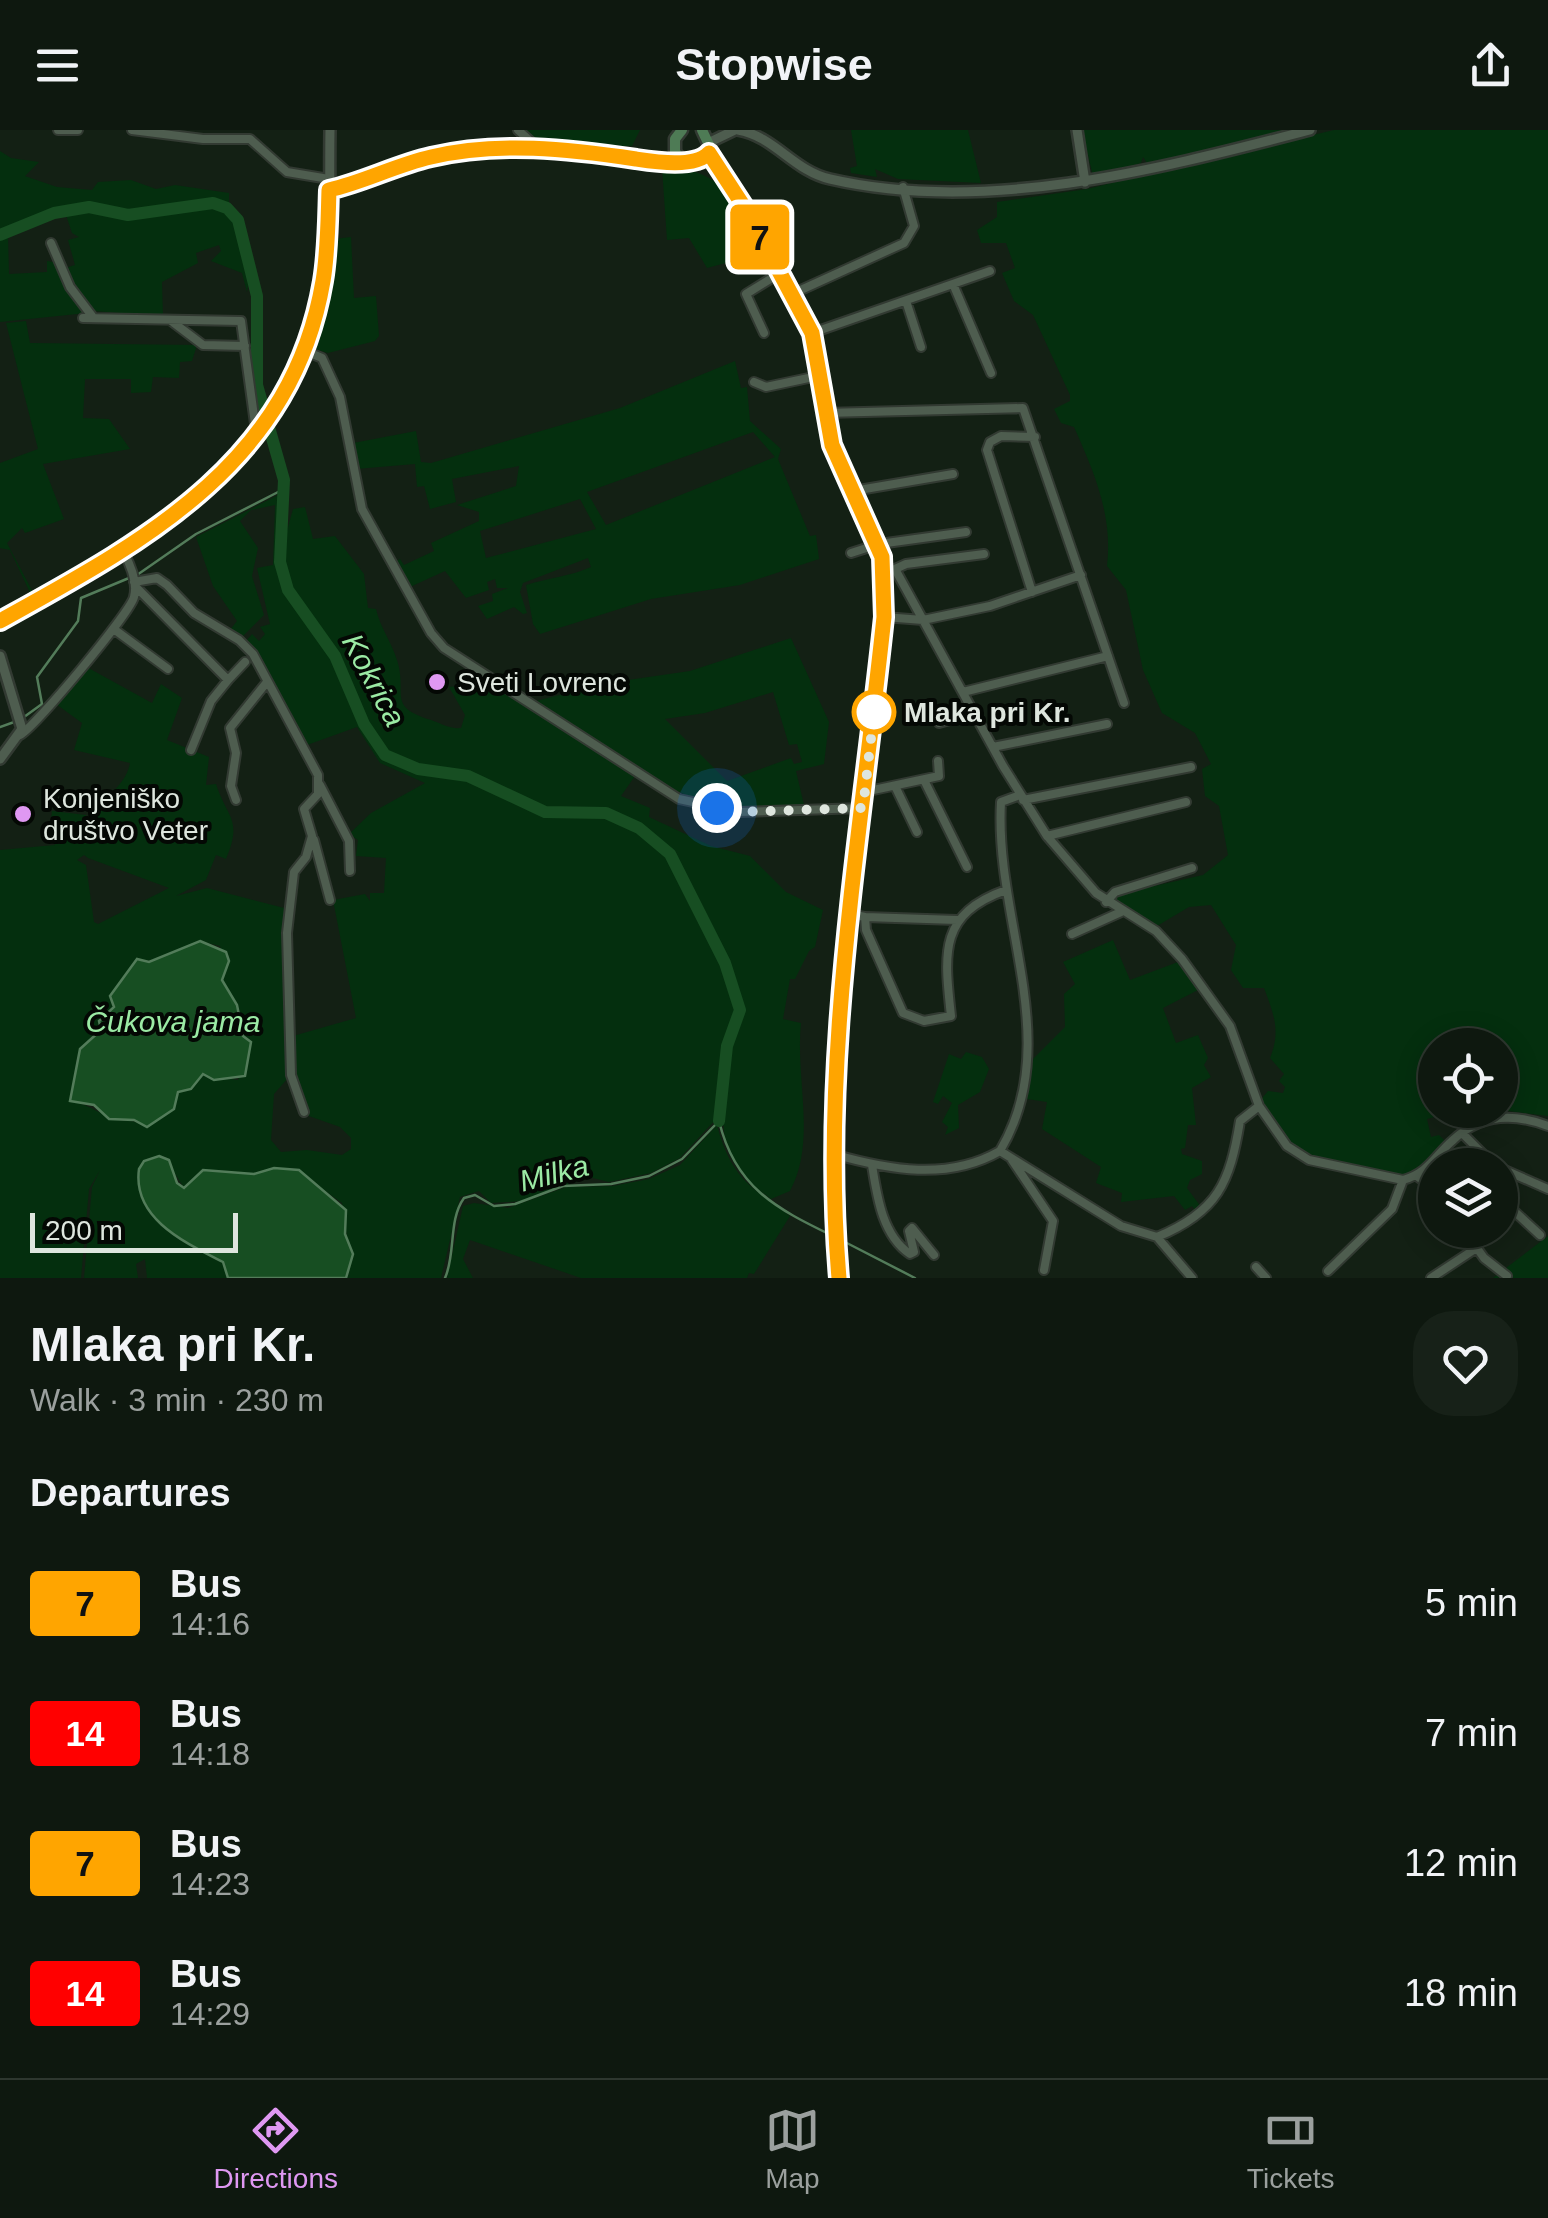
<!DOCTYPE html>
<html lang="en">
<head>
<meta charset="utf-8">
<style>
  :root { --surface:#0e180f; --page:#172118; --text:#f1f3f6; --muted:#9ba09e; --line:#2e372f; --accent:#df98f2 }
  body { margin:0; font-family:Helvetica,sans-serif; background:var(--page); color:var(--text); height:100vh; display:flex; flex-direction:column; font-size:38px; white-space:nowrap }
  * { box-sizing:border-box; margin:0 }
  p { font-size:32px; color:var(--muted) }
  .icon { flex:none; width:55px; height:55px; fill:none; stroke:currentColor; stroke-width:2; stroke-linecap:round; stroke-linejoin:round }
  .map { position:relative; height:1148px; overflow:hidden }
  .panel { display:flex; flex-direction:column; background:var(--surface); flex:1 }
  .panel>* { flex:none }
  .badge { padding:0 20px; border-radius:8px; font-size:35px; line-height:65px }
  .tools { position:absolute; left:1418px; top:898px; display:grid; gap:20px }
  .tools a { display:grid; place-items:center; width:100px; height:100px; border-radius:50%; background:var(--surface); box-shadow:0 5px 25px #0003,0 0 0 2px var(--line); font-size:50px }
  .scale { position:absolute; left:30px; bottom:25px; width:208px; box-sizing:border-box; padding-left:10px; border:5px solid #dee6de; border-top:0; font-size:28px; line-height:35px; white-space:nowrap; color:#dee6de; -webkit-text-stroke:8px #040804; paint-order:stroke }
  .you { position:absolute; width:50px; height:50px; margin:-25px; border:8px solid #fff; border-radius:50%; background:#1a73e8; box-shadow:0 0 0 15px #1a73e833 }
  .map>.badge { position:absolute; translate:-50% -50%; box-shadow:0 0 0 5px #fff }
  h2 { padding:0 30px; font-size:38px; line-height:90px }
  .round { display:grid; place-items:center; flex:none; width:105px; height:105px; border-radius:40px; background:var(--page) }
  .headline { display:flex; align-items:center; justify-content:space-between; height:170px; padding:0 30px }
  h1 { font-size:48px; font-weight:600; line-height:75px }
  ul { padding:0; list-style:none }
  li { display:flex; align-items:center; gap:30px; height:130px; padding:0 30px }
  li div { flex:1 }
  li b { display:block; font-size:38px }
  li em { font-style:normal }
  li .badge { min-width:110px; font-weight:700; text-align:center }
  header { display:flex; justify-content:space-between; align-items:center; height:130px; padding:0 30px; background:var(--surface); font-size:45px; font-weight:600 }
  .tabs { display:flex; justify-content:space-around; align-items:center; height:140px; border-top:2px solid var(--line); background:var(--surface); font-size:28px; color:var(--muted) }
  .tabs a { display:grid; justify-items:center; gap:5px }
  .tabs .active { color:var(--accent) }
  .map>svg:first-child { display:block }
  .green { fill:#042f0e; fill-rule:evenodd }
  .water { fill:#174e22; stroke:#537c5a; stroke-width:2.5 }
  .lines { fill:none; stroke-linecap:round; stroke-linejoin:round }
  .stream { stroke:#537c5a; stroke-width:2.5 }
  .river { stroke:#174e22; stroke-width:12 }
  .minor-casing { stroke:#323a32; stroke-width:12 }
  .tertiary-casing { stroke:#323a32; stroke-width:14 }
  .secondary-casing { stroke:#323a32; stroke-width:15 }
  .minor { stroke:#4e5d4f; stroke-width:8 }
  .tertiary { stroke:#4e5d4f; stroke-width:9 }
  .secondary { stroke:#4e7b55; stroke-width:10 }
  .line-casing { stroke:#fff; stroke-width:22 }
  .line { stroke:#ffa500; stroke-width:15 }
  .walk { stroke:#dee6de; stroke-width:10; stroke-dasharray:0 18 }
  .poi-dot { fill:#df98f2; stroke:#040804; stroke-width:4 }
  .stop-dot { fill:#fff; stroke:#ffa500; stroke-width:5 }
  .labels { text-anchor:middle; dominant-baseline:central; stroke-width:8; stroke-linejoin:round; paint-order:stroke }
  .poi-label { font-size:28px; fill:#dee6de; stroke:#040804; text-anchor:start }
  .stop-label { font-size:28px; font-weight:bold; fill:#dee6de; stroke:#040804; text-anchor:start }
  .water-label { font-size:30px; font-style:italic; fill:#9beaa4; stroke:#040804 }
</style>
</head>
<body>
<header><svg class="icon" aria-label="menu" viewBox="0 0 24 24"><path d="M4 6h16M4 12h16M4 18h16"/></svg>Stopwise<svg class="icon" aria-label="share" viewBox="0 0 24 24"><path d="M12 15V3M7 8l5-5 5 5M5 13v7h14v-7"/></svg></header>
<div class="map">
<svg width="1548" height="1148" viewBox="0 0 1548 1148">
  <rect width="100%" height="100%" fill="#132014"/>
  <path class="green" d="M 520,0 L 640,0 L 632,16 C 599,16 566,10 533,11 Z
    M 851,0 L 968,0 L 981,53 L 898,49 L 875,39 L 877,47 L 851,43 L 850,38 L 857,36 Z
    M 1082,0 L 1289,0 L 1160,31 L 1147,33 L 1143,27 L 1141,33 L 1093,46 Z
    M 1334,0 L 1548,0 L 1548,986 L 1509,981 L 1459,1001 L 1456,990 L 1443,990 L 1441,985 L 1427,989 L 1431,1007 L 1439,1005 L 1447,1013 L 1429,1035 L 1405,1046 L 1384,1044 L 1308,1028 L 1282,1007 L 1259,972 L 1268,961 L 1283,963 L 1285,957 L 1279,951 L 1284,944 L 1270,928 C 1281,901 1274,885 1264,858 L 1243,858 L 1231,840 L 1236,815 L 1211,775 L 1189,777 L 1157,796 L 1120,779 L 1115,771 L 1119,764 L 1203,745 L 1228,725 L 1219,676 L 1205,666 L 1202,639 L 1211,634 L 1195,603 L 1162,583 L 1143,540 L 1126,460 L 1107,436 C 1113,385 1094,342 1074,297 L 1061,293 L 1054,279 L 1070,271 L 1070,265 L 1033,185 L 1014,171 L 1002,143 L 1015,138 L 1006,113 L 981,113 L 977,100 L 997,87 L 997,72 L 1087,59 ZM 1435,915 L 1500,915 L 1500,980 L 1435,980 Z
    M 0,21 L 11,28 L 39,32 L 25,46 L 57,57 L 92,60 L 98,52 L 131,50 L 156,59 L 175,55 L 229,63 L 229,75 C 195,63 162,80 128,82 C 114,83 103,75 89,74 C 57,72 28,90 0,103 Z
    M 662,38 C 725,37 737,74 763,123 L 707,138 L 689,108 L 667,110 Z
    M 212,76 C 241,84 253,138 247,162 L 242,143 L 211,131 L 221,121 L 219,115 L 196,123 L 198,133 L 162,152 L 163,186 L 93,181 L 62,139 L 75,135 L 68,110 L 79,107 L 72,103 L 66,85 L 94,81 L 136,86 Z
    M 8,106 L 9,144 L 47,142 L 47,131 L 53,132 L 87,183 L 0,192 L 0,109 Z
    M 351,107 L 354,168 L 376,166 L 379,206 L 375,211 L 328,223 L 315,219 L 313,213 L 334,109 Z
    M 26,191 L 30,213 L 197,215 L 192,231 L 180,232 L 179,248 L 153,247 L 151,262 L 131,263 L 131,249 L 85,249 L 83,288 L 109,289 L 130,319 L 43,334 L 64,389 L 25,403 L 22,398 L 7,413 L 35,466 L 32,467 L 10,420 L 0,418 L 0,333 L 38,319 L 6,193 Z
    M 735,231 L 741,258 L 747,257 L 750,291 L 781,319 L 778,329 L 810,406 L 816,405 L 819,429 L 740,455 L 651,469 L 540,504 L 533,494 L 526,455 C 549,448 571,446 591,437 L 588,428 L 523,453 L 520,462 L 527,483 L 523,484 L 514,477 L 487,489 L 478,476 L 493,471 L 492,464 L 508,458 L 497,458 L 495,449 L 487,452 L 489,460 L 466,468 L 445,441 L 410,457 L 395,432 L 400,429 L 404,435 L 434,421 L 431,413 L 479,391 L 479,382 L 457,375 L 516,356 L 519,336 L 452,349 L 456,372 L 430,379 L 424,356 L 417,357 L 415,334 L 356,339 L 348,314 L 416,301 L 421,332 L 431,333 L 620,278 ZM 753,302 L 775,327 L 606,395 L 587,362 ZM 580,369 L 596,399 L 486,428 L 480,401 Z
    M 280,364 L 277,424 L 283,454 L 325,515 L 363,600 L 379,622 L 408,640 L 476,651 L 499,666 L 544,684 L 592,682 L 632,698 L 670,727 L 697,773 L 675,727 L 627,687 L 595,678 L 530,677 L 469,645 L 416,636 L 389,624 L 364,588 L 339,524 L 302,477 L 286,445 L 283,415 L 293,379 L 305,377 L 313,409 L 335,406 L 364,444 L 368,478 L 376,479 C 380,497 391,511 397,530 C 408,565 386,576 431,590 C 443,594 449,599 461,598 L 465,585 L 449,557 L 461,556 L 470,543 L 489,556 L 493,549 L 635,646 L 621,666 L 650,678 L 649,687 L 711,716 L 750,726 L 786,762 L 823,780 L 815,817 L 809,821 L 795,849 L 790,849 L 783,889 L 801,893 C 795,948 817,1011 790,1061 L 771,1069 C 711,1027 725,998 724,938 L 716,961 L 716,989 L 680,1028 L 651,1043 L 609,1052 L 589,1047 L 523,1071 L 491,1073 L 479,1061 L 460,1067 L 441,1148 L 346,1148 L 351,1133 L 342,1073 L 293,1038 L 254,1044 L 203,1040 L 184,1058 L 164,1026 L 153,1027 L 139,1054 C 154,1096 184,1111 223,1132 L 228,1148 L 147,1148 L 145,1129 L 136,1134 L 138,1148 L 84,1148 L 92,1057 L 100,1040 L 89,1059 L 81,1148 L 0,1148 L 0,720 L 55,715 L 49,706 L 52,681 L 86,685 L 87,700 C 92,672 125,661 130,633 L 74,620 L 82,593 L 56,574 L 83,535 L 152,573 L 161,554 L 182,568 L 167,610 L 209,627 L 206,655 L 216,654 C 227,688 243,689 226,729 L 216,725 L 206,750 L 176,766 L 207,758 L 288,779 L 288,948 L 274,964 L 271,1010 L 281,1022 L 307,1020 L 342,1025 L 351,1019 L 351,1008 L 340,997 L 306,985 L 294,949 L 293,906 L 356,888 L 333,770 L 365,764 L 370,771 L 370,763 L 384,763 L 386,728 L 356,726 L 358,710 L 349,704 L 371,683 L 425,653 L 380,633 L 357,597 L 307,615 L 281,575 L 263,530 L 246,511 L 252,504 L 259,511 L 265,504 L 260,497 L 270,494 L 257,438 L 273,435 L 275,375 L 251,380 L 240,391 L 258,418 L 252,446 L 264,485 L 243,506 L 230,500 L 237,491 L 213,456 L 196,407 ZM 84,725 L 88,728 L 169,758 L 98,794 L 94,792 L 86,735 L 77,730 ZM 200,811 L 220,816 L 226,838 L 222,850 L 237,875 L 243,906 L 251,912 L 238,950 L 203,944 L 191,959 L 178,962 L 176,974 L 143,996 C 133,989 130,992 118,990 C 107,989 90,974 70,971 L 77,928 L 101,900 L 99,890 L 114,876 L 110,866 L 137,829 L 149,832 Z
    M 791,508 L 829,592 L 824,634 L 796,641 L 804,675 C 693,697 620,629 536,571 L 607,553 L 690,541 ZM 773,562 L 789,615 L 797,614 L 802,632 L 794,634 L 791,628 L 727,651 L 665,589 L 705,583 Z
    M 1113,810 L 1130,850 L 1178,832 L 1198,860 L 1163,878 L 1176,913 L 1198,905 L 1208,928 L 1204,935 L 1211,947 L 1192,958 L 1196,995 L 1188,995 L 1185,1018 L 1181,1019 L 1182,1024 L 1202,1031 L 1202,1044 L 1190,1050 L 1187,1058 L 1201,1077 L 1196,1081 L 1192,1076 L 1185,1080 L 1174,1066 L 1121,1072 L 1122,1063 L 1096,1053 L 1101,1037 L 1042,999 L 1047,972 L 1027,969 L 1032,930 L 1065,897 L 1064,864 L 1075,854 L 1063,832 Z
    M 966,922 L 982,927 L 989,939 L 980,962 L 958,975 L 959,998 L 945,1005 L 948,997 L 942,992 L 952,973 L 943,966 L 938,974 L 933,972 L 949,924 L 961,929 Z
    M 717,995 C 731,1048 750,1056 790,1086 L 754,1144 L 749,1143 L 747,1148 L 581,1148 L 470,1110 L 463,1129 L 473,1148 L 447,1148 L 463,1076 L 474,1073 L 508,1078 L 566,1057 L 613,1056 L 649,1049 L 680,1035 Z
    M 1548,1106 L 1548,1148 L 1493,1148 Z"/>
  <path class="water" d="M 200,811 L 226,822 L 229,831 L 222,850 L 237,875 L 243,906 L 251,912 L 245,946 L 214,950 L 203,944 L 191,959 L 178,962 L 174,979 L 147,997 L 134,990 L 109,989 L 94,975 L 70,971 L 80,919 L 101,900 L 99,891 L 114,877 L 110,866 L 137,829 L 149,832 Z
    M 159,1026 L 169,1030 L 177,1053 L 184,1058 L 203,1040 L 254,1044 L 274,1038 L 299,1040 L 346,1080 L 345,1104 L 353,1124 L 346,1148 L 228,1148 L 223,1132 C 186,1113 132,1089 139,1039 L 144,1031 Z"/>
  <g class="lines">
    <path class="stream" d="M 137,445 L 196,404 L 284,359
      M 24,587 L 42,574 L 37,547 L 78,491 L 81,468 L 129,448
      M 0,597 L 17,591
      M 719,991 C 735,1057 775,1078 833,1106
      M 841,1110 L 915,1148
      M 445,1148 C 456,1124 448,1090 464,1068 L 475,1065 L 494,1076 L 515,1074 L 563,1056 L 611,1054 L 649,1046 L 682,1029 L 719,991"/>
    <path class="river" d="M 0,105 L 54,83 L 89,77 L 128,85 L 213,73 L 227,78 L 238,90 L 257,166 L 257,255 L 284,350 L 280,432 L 288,460 L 335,526 L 364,594 L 385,625 L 418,639 L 468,646 L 545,682 L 606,683 L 639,698 L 670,724 L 725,833 L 740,880 L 727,916 L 719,991"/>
    <defs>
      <path id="minor" d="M 58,0 L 78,0
        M 132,0 L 203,9 L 250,9 L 287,42 L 329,49
        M 518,0 L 539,19
        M 329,60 C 364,52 396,34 430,26 C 513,7 600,24 682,31
        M 51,113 L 70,157 L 92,186
        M 953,154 L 991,243
        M 792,164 L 904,113 L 914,96 L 903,57
        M 906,171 L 921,217
        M 83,188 L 241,191 L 256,301
        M 170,190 L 203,215 L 245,216
        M 764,203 L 746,164 L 780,143
        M 812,203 L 990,141
        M 303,220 L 322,228 L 340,267 L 362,379 L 431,503 L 444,518 L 679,669 L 739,682 L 863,678
        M 754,252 L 766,257 L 818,246
        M 824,283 L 1023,278 L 1124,573
        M 853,361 L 953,344
        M 851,423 L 879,414 L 966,402
        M 984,424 L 906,434 L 895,439 L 923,490 L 990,476 L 1081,445
        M 134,452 L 157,448 L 167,455 L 194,483 L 239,510 L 253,524 L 318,645 L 318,664 L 304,679 L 312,706 L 306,727 L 294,742 L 287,803 L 291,945 L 304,982
        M 136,457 L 228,550 L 211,571 L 191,620
        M 1032,462 L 987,320 L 990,312 L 1001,306 L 1035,307
        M 884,487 L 923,490 L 1003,636 L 1047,706 L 1096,763 L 1156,801 L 1182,829 L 1230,896 L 1259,976 L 1287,1016 L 1309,1030 L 1403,1050 C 1428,1043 1434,1027 1452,1011 C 1480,984 1514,983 1548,996
        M 115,500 L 168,539
        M 228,550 L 245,532
        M 963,562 L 1108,526
        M 939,593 L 975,583
        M 20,605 C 35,597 130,483 134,467 C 138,452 131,436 124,423
        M 993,617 L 1107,594
        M 924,650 L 967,737
        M 320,655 L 349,711 L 350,741
        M 895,656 L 917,702
        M 864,662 L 939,646 L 938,631
        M 236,670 L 231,656 L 236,623 L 230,598 L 267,552
        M 1023,670 L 1191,637
        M 1047,706 L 1186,672
        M 314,710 L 330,770
        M 1106,772 L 1115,762 L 1192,738
        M 851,784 L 865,787 L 866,800 L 903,883 L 924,891 L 951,886 C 944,822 939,784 1006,760
        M 865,787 L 957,790
        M 1072,804 L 1121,782
        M 1462,1003 L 1494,1035
        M 1000,1021 C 1065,912 994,790 1001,672 L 1020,665
        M 1000,1021 L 1121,1096 L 1157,1107 C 1218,1082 1230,1052 1240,991 L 1259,976
        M 833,1024 C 889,1040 948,1051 1000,1021
        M 1012,1030 L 1053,1091 L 1044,1140
        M 872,1035 C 877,1066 882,1105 910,1124 L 914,1122 L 909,1101 L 912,1098 L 934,1125
        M 1500,1038 L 1548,1059
        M 1417,1046 L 1435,1060
        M 1500,1068 L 1540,1105
        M 1464,1100 L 1484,1128 L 1507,1146
        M 1157,1107 L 1192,1148
        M 1256,1137 L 1266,1148
        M 1328,1141 L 1392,1079 L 1403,1050
        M 1431,1148 L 1475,1119"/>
      <path id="tertiary" d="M 738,0 C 774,6 794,41 830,49 C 986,85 1159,39 1310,0
        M 1077,0 L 1085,52
        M 710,12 L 735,0
        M 0,491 C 145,411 292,333 323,152 C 332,103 329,50 330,0
        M 0,526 L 22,599 L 0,629"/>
      <path id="secondary" d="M 682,0 L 675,9 L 675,22 C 686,37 704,35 710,17 L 702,0
        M 709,23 L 748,83 L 812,203 L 832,315 L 883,427 L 884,487 C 860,706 821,928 839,1148"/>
    </defs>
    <use href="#minor" class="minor-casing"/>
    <use href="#tertiary" class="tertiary-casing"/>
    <use href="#secondary" class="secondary-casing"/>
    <use href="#minor" class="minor"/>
    <use href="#tertiary" class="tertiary"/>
    <use href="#secondary" class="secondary"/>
  </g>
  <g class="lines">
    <defs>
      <path id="line" d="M 0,491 C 145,411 292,333 323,151 C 328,122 328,90 329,60 C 364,52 396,35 431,27 C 497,11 570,19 636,29 C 656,32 695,38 709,23 L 748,83 L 812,203 L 832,315 L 882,427 L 884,487 C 861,706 820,928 839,1148"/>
    </defs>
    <use href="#line" class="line-casing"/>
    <use href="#line" class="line"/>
    <path class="walk" d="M 717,678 L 740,682 L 863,678 L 874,582"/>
  </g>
  <g class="poi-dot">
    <circle cx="437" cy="552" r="10"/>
    <circle cx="23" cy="684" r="10"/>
  </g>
  <circle class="stop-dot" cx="874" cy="582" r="20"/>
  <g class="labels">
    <g class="poi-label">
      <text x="457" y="552">Sveti Lovrenc</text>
      <text x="43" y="668">Konjeniško<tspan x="43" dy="32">društvo Veter</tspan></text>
    </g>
    <g class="stop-label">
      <text x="904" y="582">Mlaka pri Kr.</text>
    </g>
    <g class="water-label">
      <text transform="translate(374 550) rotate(62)">Kokrica</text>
      <text x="173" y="891">Čukova jama</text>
      <text transform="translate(554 1043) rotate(-14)">Milka</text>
    </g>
  </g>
</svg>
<div class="tools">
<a><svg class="icon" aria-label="locate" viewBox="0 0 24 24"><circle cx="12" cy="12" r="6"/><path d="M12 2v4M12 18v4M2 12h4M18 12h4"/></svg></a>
<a><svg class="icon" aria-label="layers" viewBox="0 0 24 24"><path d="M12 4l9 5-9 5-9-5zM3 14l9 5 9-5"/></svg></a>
</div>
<div class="scale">200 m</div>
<div class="you" style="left:717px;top:678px"></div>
<b class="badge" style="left:760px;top:107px;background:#ffa500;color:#111">7</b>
</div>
<section class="panel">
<div class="headline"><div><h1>Mlaka pri Kr.</h1><p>Walk · 3 min · 230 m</p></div><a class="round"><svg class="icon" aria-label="heart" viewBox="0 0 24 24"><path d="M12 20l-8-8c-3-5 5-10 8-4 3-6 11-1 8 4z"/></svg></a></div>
<h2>Departures</h2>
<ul>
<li><span class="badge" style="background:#ffa500;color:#111">7</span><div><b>Bus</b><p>14:16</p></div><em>5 min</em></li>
<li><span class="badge" style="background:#f00;color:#fff">14</span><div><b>Bus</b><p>14:18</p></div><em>7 min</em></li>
<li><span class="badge" style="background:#ffa500;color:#111">7</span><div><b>Bus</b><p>14:23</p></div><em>12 min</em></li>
<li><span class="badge" style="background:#f00;color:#fff">14</span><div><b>Bus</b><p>14:29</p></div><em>18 min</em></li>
</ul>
</section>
<nav class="tabs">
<a class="active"><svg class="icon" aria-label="directions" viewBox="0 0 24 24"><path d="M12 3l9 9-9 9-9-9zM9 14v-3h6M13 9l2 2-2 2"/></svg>Directions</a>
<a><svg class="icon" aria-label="map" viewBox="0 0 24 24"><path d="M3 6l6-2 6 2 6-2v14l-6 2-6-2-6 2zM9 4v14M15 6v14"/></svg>Map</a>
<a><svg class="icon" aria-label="tickets" viewBox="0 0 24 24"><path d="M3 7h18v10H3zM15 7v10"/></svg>Tickets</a>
</nav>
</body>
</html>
